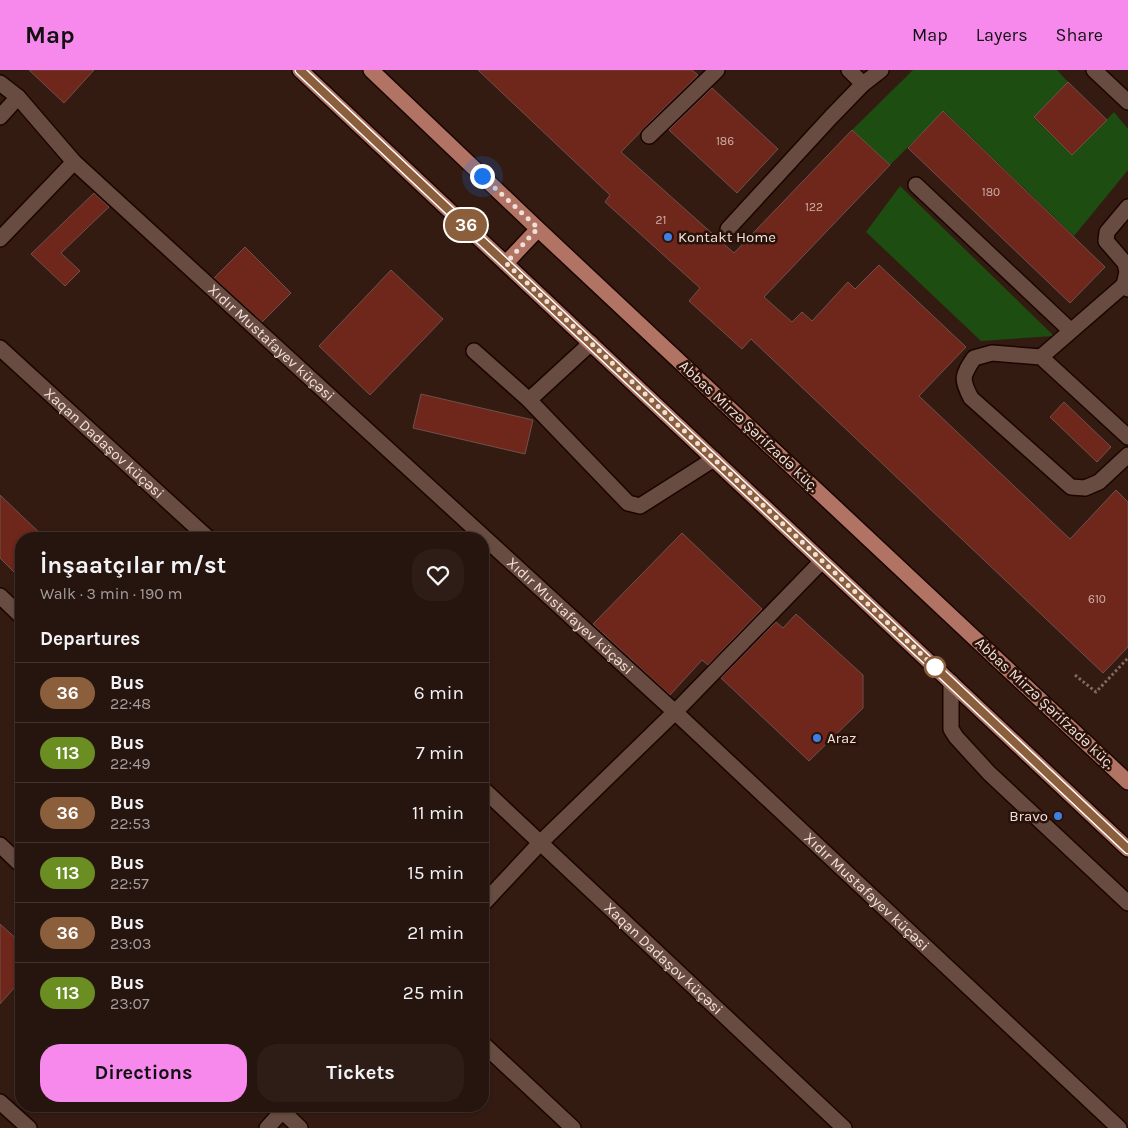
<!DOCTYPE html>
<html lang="en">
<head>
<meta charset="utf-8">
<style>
  :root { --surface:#26140e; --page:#2e1d17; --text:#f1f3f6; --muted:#a49e9e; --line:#42332e; --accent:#f788ec }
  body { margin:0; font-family:Karla,sans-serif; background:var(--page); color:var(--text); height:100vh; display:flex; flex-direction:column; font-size:19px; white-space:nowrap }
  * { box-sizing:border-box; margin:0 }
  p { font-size:16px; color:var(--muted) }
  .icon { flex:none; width:28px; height:28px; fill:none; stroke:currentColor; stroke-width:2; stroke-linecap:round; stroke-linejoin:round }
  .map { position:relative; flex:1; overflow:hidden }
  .sheet { position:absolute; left:15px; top:462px; width:474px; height:580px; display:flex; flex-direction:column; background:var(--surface); border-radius:20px; box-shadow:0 1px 4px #0004,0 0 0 1px var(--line) }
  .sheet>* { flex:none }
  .badge { padding:0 10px; border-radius:16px; font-size:18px; line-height:32px }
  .you { position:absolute; width:25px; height:25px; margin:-12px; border:4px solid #fff; border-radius:50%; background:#1a73e8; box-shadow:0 0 0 8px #1a73e833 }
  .map>.badge { position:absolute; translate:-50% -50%; box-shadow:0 0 0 2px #fff }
  h2 { padding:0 25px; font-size:19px; line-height:45px }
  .round { display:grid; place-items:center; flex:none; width:52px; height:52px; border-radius:20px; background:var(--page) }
  .headline { display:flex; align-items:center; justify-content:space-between; height:85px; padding:0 25px }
  h1 { font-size:24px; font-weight:700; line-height:38px }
  .button { display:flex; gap:10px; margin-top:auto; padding:10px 25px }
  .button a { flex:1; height:58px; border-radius:20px; background:var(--accent); color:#111; font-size:20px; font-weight:700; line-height:58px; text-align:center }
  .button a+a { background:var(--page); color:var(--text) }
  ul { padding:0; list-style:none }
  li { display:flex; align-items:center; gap:15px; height:60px; padding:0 25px; border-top:1px solid var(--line) }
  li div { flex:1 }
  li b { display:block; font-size:19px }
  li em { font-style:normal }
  li .badge { min-width:55px; font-weight:700; text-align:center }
  header { display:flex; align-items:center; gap:30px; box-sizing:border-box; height:70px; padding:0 25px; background:var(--accent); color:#111 }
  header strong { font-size:24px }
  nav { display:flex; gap:28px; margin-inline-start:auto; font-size:18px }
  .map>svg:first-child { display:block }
  .green { fill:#1e4d12 }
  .building { fill:#6f261b; stroke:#6f514b }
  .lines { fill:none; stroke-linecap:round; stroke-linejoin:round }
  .minor-casing { stroke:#1a0501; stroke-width:18 }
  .major-casing { stroke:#1a0501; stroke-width:18 }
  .path { stroke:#806b63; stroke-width:3; stroke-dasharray:2.5 2.5; stroke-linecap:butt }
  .minor { stroke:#684c41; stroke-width:15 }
  .major { stroke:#b17464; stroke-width:15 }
  .line-casing { stroke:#fff; stroke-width:11 }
  .line { stroke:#8b5e3c; stroke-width:8 }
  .walk { stroke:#f1e0d9; stroke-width:5; stroke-dasharray:0 9 }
  .shop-dot { fill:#3f7fe0; stroke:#291209; stroke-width:2 }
  .stop-dot { fill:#fff; stroke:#8b5e3c; stroke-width:2.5 }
  .labels { text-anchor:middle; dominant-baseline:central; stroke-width:5; stroke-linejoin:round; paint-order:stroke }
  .number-label { font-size:12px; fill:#d0b2aa }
  .poi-label { font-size:15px; fill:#f1e0d9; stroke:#291209; text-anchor:start }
  .street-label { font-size:15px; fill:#f1e0d9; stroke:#291209 }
</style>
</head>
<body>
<header>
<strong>Map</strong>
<nav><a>Map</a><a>Layers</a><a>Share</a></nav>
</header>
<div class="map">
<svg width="1128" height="1058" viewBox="0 0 1128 1058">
  <rect width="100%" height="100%" fill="#331b12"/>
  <path class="green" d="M 913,0 L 1057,0 L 1068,12 L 1034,48 L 1072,85 L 1114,42 L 1128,59 L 1128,100 L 1074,166 L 944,41 L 890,95 L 852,60 Z
    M 900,116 L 1054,266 L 981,271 L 866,162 Z"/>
  <path class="building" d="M 29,0 L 94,0 L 64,33 Z
    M 478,0 L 692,0 L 698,5 L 655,47 L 621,82 L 734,183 L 852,60 L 890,95 L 764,227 L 792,252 L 802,242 L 812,251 L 848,212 L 855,219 L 879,195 L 966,277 L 919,326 L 1070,469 L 1116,420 L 1128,432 L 1128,577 L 1103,603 L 751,269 L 742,279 L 689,231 L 700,218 L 605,132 L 610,125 Z
    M 1068,12 L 1107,50 L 1072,85 L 1034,47 Z
    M 712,18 L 778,79 L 737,123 L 669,60 Z
    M 943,41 L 1105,197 L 1070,233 L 908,78 Z
    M 94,123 L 109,137 L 61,183 L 80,201 L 65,216 L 31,184 Z
    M 245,177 L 291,223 L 262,252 L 214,208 Z
    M 391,200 L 443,249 L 370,325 L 319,276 Z
    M 421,324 L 533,350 L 525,384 L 413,358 Z
    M 1064,332 L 1111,377 L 1097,392 L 1050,347 Z
    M 0,425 L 46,469 L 21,469 L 21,509 L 0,488 Z
    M 682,463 L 762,539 L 708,595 L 702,590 L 670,625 L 593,554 Z
    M 796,544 L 863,605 L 863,638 L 809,691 L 721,608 L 776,552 L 783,558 Z
    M 0,854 L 21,873 L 21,910 L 0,934 Z"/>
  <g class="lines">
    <defs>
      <g id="minor">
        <path d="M 849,0 L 863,14"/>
        <path d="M 1094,0 L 1128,32"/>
        <path id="s1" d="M 0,13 L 18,27 L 74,92 L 675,642 L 1119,1058"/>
        <path d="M 0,47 L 18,27"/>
        <path d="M 649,66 L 717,0"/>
        <path d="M 916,115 L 1070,260"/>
        <path d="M 1128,137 L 1107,162 L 1106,171 L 1125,193 L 1127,202 L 1124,215 L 1128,219"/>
        <path d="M 728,159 L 831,47 L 863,14 L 881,0"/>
        <path d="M 0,169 L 74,92"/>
        <path id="s2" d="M 0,278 L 209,469"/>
        <path d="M 474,281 L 529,330 L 628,433 L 640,436 L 714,389"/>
        <path d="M 1041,287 L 1124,215"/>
        <path d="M 529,330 L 591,273"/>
        <path d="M 1128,367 L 1041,287 L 992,283 L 974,288 C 962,306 961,309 971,328 L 1071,417 L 1085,418 L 1099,412 L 1128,385"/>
        <path d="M 0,526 L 21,546"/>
        <path d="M 951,612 L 951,659 L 956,667 L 989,703 L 1128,833"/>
        <path id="s3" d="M 482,718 L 844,1058"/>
        <path d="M 0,775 L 21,795"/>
        <path d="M 482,835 L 541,772 L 675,642 L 822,491"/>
        <path d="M 482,973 L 573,1058"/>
        <path d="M 0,1032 L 29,1058"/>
        <path d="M 277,1036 L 300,1058"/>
        <path d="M 267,1058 L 287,1036"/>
      </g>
      <path id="major" d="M 300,0 L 1128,779
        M 371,0 L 538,159 L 1128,712
        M 506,193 L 538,159"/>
    </defs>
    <use href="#minor" class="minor-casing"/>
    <use href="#major" class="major-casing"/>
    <path class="path" d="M 1075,605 L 1096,622 L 1128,588"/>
    <use href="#minor" class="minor"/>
    <use href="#major" class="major"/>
  </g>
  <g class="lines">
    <defs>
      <path id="line" d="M 300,0 L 1128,779"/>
    </defs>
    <use href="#line" class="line-casing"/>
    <use href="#line" class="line"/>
    <path class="walk" d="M 482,106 L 538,158 L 506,193 L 937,599 L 935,597"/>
  </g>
  <g class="shop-dot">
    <circle cx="668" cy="167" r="5"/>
    <circle cx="817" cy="668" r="5"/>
    <circle cx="1058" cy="746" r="5"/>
  </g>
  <circle class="stop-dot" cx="935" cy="597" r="10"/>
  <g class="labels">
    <g class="number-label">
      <text x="725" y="71">186</text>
      <text x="991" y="122">180</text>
      <text x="814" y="137">122</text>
      <text x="661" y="150">21</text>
      <text x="1097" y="529">610</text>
    </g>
    <g class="poi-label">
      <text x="678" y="167">Kontakt Home</text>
      <text x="827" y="668">Araz</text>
      <text x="1048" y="746" text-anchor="end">Bravo</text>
    </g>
    <g class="street-label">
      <text stroke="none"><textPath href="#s1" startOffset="376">Xıdır Mustafayev küçəsi</textPath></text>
      <text transform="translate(749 356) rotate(43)">Abbas Mirzə Şərifzadə küç.</text>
      <text stroke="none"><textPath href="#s2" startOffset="141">Xaqan Dadaşov küçəsi</textPath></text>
      <text stroke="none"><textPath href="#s1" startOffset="781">Xıdır Mustafayev küçəsi</textPath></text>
      <text transform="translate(1045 633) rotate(43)">Abbas Mirzə Şərifzadə küç.</text>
      <text stroke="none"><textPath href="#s1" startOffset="1186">Xıdır Mustafayev küçəsi</textPath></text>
      <text stroke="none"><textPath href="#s3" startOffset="249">Xaqan Dadaşov küçəsi</textPath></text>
    </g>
  </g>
</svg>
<div class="you" style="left:482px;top:106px"></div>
<b class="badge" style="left:466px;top:155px;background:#8b5e3c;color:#fff">36</b>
<section class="sheet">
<div class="headline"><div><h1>İnşaatçılar m/st</h1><p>Walk · 3 min · 190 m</p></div><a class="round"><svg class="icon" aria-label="heart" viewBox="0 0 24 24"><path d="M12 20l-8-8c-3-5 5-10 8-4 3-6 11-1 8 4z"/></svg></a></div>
<h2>Departures</h2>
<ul>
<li><span class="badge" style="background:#8b5e3c;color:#fff">36</span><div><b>Bus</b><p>22:48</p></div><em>6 min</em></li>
<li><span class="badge" style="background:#6b8e23;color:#fff">113</span><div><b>Bus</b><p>22:49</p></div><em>7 min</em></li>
<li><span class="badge" style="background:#8b5e3c;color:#fff">36</span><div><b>Bus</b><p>22:53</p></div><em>11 min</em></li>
<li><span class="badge" style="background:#6b8e23;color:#fff">113</span><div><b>Bus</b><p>22:57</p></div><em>15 min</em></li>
<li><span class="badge" style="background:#8b5e3c;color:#fff">36</span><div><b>Bus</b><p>23:03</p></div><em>21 min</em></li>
<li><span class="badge" style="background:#6b8e23;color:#fff">113</span><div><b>Bus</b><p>23:07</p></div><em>25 min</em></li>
</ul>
<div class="button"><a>Directions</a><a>Tickets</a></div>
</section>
</div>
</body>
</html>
